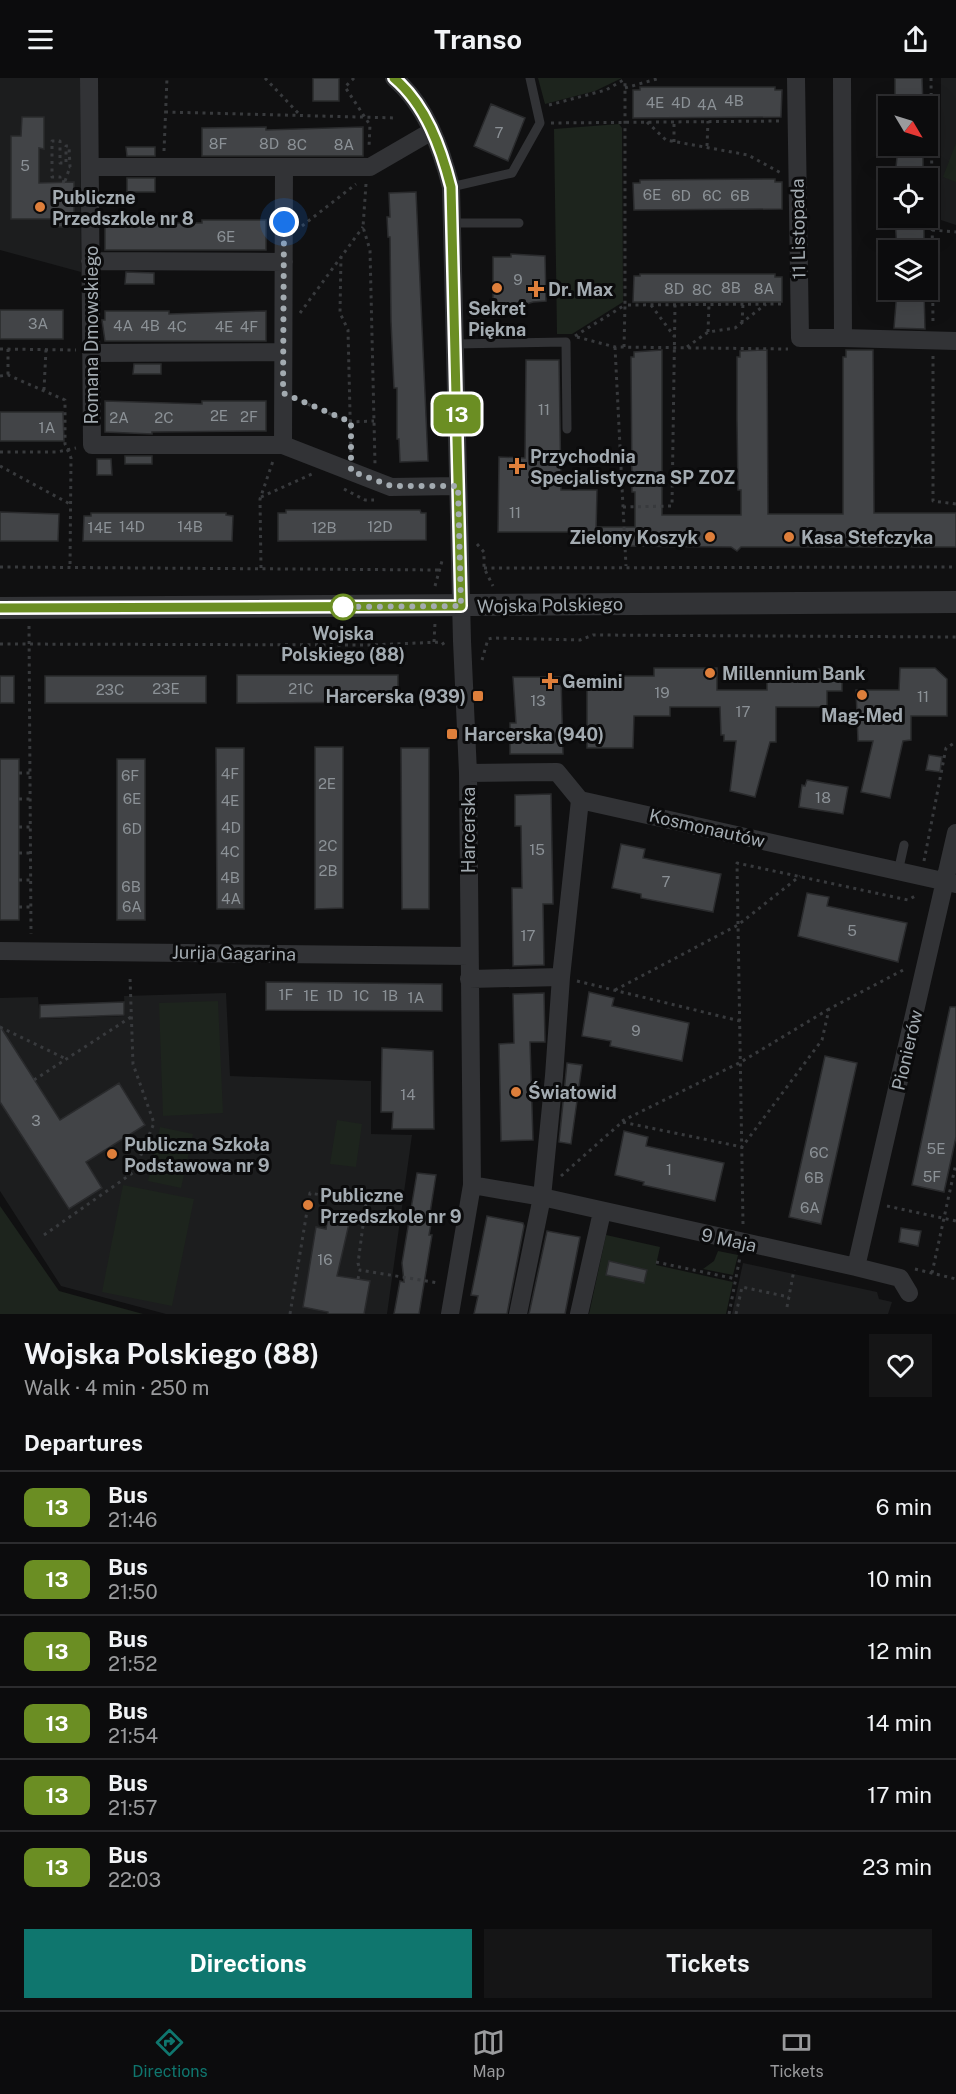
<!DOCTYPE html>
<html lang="en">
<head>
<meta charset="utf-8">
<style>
  :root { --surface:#0c0c0d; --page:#151516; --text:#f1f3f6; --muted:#9a9b9d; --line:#2c2c2e; --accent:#0f766e }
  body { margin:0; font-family:"Public Sans",sans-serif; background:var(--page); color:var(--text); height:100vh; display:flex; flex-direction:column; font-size:22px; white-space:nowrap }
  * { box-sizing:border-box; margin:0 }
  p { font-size:20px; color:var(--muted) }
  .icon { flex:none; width:33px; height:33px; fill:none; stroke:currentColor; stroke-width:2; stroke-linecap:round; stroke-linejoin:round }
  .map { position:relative; height:1236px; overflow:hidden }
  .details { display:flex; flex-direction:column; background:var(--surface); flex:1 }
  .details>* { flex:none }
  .badge { padding:0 12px; border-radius:9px; font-size:21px; line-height:39px }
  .needle { width:39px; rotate:128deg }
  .fabs { position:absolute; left:878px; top:18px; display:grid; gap:12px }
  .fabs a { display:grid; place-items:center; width:60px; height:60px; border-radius:0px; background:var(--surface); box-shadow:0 6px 24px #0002,0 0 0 2px var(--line); font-size:30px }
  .you { position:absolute; width:30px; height:30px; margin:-15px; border:4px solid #fff; border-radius:50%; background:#1a73e8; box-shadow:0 0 0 9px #1a73e833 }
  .map>.badge { position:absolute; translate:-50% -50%; box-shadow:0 0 0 3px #fff }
  h2 { padding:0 24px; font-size:22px; line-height:54px }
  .round { display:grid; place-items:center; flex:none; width:63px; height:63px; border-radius:0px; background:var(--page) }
  .summary { display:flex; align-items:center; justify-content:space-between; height:102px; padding:0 24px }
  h1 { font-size:28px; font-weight:700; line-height:45px }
  .button { display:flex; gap:12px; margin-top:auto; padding:12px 24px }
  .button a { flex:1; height:69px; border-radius:0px; background:var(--accent); color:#fff; font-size:24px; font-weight:700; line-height:69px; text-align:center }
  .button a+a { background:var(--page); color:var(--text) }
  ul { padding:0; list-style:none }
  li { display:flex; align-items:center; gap:18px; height:72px; padding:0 24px; border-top:2px solid var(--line) }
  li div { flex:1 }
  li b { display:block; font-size:22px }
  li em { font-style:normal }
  li .badge { min-width:66px; font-weight:700; text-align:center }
  header { display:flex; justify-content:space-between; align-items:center; height:78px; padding:0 24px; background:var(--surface); font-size:27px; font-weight:700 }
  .menu { display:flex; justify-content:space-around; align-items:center; height:84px; border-top:2px solid var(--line); background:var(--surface); font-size:16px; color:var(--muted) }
  .menu a { display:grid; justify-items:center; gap:3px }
  .menu .selected { color:var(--accent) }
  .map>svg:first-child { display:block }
  .built { fill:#1c1d1e }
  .green { fill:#1d241d }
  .building { fill:#424447; stroke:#2a2b2d; stroke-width:1.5 }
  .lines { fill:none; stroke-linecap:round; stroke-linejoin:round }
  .path { stroke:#383a3d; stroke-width:3; stroke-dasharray:3 4.5; stroke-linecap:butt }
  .service { stroke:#323336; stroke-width:9 }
  .minor { stroke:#323336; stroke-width:18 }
  .tertiary { stroke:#323336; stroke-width:22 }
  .line-casing { stroke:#fff; stroke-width:14 }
  .line { stroke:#6b8e23; stroke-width:9 }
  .walk { stroke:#a3abb1; stroke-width:6; stroke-dasharray:0 10.8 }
  .poi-dot { fill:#de7f3b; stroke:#0b0b0c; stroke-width:2 }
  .stop-dot { fill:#fff; stroke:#6b8e23; stroke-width:3 }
  .labels { text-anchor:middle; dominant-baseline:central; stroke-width:6; stroke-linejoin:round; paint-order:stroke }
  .number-label { font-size:15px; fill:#8b9196 }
  .poi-label { font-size:18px; font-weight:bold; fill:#a3abb1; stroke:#0b0b0c; text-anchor:start }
  .street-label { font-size:18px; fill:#a3abb1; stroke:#0b0b0c }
  .stop-label { font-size:18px; font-weight:bold; fill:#a3abb1; stroke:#0b0b0c }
</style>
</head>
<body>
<header><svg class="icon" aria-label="menu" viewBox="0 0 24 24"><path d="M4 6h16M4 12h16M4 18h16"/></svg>Transo<svg class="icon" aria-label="share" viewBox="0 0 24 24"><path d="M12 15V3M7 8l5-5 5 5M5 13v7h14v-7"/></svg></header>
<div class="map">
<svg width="956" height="1236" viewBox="0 0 956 1236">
  <rect width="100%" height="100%" fill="#101011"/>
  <path class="built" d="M 0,0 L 80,0 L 81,194 L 0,172 Z
    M 941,0 L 956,0 L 956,147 L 941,142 Z
    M 226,915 L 230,998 L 371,1003 L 371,1056 L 412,1057 L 387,1236 L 166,1236 L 61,1208 L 0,1113 L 0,920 L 38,919 L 40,941 L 125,938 L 124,918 Z
    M 743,1185 L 877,1214 L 879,1221 L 892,1224 L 888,1236 L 732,1236 Z"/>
  <path class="green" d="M 538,0 L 622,0 L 595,13 L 545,26 Z
    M 619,46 L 622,50 L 623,224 L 572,256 L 557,256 L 554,51 Z
    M 956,65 L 956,104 L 943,99 Z
    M 218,923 L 223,1035 L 163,1038 L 159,925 Z
    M 337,1042 L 362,1046 L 356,1089 L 330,1086 Z
    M 160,1049 L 193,1056 L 181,1110 L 148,1103 Z
    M 123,1107 L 194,1121 L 172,1228 L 102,1214 Z
    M 0,1128 L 59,1213 L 143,1236 L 0,1236 Z
    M 606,1157 L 660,1169 L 656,1187 L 733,1204 L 726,1236 L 589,1236 Z
    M 718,1173 L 738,1177 L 733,1197 L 703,1191 L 714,1183 Z"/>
  <path class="building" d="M 313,0 L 339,0 L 339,23 L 313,23 Z
    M 895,0 L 922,0 L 923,28 L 895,28 Z
    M 640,9 L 775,9 L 775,12 L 782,12 L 781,39 L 633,40 L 633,12 L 640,12 Z
    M 491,26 L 525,40 L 508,83 L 474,68 Z
    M 22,39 L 44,39 L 44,71 L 39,70 L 39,105 L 74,104 L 74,149 L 57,149 L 57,141 L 11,141 L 11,58 L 21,58 Z
    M 266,49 L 266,52 L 363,49 L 363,78 L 202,78 L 202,50 Z
    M 898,68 L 923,68 L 923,100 L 895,100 Z
    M 126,69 L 155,69 L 155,78 L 127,78 Z
    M 127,100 L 155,100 L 155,114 L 127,114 Z
    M 775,101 L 775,104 L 782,104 L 782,131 L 634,132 L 633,105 L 640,105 L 640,102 Z
    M 416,114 L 428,383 L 400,384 L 399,361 L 397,361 L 397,310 L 394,310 L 391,243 L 390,159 L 388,159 L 387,139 L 390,139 L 389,115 Z
    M 895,140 L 924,140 L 924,172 L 897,172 Z
    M 202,142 L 266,142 L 266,172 L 105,172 L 105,143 L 168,143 L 168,145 L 202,145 Z
    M 511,176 L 545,178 L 546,223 L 533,224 L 520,228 L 493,224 L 493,179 L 511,179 Z
    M 126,194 L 154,195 L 154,206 L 125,206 Z
    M 640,196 L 775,196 L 775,199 L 782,199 L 782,224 L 633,224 L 634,198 L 640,198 Z
    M 897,212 L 924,212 L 925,251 L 894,250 Z
    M 0,232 L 63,232 L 63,261 L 0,261 Z
    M 105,233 L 169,233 L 169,236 L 266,233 L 266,263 L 105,263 L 102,242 L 105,242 Z
    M 662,272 L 662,437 L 741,437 L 741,412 L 738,412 L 737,342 L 737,279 L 740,279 L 740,273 L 767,272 L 768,436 L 843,436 L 843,279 L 846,279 L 846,272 L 873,272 L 874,435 L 956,435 L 956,469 L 741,469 L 737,473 L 731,469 L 604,468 L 604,464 L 596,464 L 597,449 L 635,449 L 635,414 L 632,414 L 631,279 L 634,279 L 634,274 Z
    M 526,282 L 559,282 L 561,412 L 597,412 L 596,454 L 498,454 L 499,379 L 525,380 Z
    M 134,286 L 161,286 L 161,296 L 133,296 Z
    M 105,323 L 202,326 L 202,323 L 266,323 L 266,353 L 152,354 L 152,356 L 105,354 Z
    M 0,334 L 63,334 L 64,363 L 0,363 Z
    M 125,378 L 152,378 L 152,386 L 125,386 Z
    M 97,381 L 111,381 L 112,397 L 97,397 Z
    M 286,432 L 420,432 L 421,435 L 426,435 L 426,462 L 278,463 L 278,435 L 286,435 Z
    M 0,434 L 59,436 L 58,463 L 0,463 Z
    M 91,435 L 226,435 L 226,437 L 233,438 L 232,463 L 83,463 L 84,438 L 91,438 Z
    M 654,590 L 717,590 L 717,612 L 767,612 L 767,591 L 842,591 L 842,613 L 827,613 L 827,629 L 776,629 L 776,664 L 770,664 L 755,719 L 730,713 L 736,663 L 724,663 L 724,657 L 721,657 L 720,629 L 670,629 L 670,638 L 634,638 L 633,670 L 587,670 L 587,598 L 654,598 Z
    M 900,590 L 935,590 L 947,601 L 947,638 L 911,638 L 911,662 L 903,663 L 890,720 L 861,714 L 873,663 L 858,663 L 856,612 L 899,612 Z
    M 237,597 L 398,597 L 398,624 L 237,625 Z
    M 0,598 L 14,598 L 14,625 L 0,625 Z
    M 45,598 L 206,598 L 206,625 L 45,625 Z
    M 513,599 L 561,599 L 563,676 L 510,676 L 510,645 L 516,645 Z
    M 315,669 L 343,669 L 343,830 L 315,831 Z
    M 216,670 L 244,670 L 244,831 L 217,831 Z
    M 401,670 L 429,670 L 429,831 L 402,831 Z
    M 929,677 L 942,679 L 940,694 L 926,692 Z
    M 0,681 L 19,681 L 19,842 L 0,842 Z
    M 117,681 L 145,681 L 145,842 L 117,842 Z
    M 807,702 L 848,709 L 843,736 L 799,729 L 802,707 L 805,708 Z
    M 551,716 L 553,826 L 543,826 L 544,887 L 513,888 L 512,810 L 522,810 L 521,748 L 515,748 L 515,717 Z
    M 621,766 L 645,771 L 643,780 L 721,796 L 713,834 L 641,820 L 641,816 L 612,810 Z
    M 807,815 L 829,819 L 827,828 L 907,845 L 898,884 L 798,858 Z
    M 266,904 L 442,906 L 442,933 L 266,932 Z
    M 589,914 L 614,920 L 612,928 L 689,945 L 682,983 L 610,968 L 611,963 L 582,958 Z
    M 544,915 L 545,964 L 530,964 L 533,1062 L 501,1063 L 499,966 L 514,965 L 513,916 Z
    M 124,924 L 124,937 L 40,940 L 40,927 Z
    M 950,929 L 956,929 L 956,1059 L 944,1114 L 912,1107 Z
    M 0,948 L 60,1042 L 119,1005 L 145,1047 L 86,1084 L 102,1110 L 69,1131 L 0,1024 Z
    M 382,970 L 433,973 L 434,1051 L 392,1051 L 393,1034 L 381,1034 Z
    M 825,978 L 857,985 L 821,1146 L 789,1139 Z
    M 567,985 L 582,987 L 571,1066 L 559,1064 Z
    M 624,1053 L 648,1059 L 646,1068 L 724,1085 L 715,1123 L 643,1107 L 644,1104 L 615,1097 Z
    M 417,1095 L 436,1097 L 430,1135 L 433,1135 L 429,1157 L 432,1157 L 419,1236 L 394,1236 L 400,1203 L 404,1204 L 402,1185 Z
    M 329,1133 L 351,1137 L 337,1198 L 370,1203 L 364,1236 L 328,1236 L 328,1234 L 303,1229 L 316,1149 L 326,1151 Z
    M 487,1138 L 523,1145 L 524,1148 L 507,1236 L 474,1236 L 478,1218 L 471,1217 Z
    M 901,1150 L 921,1153 L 918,1168 L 899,1164 Z
    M 547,1153 L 580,1159 L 565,1236 L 529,1236 Z
    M 609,1183 L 647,1192 L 644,1205 L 606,1197 Z"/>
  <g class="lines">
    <path class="path" d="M 265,0 L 300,37
      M 354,0 L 345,9 L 370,47 L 369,69
      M 931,0 L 933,247
      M 625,10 L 660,0
      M 549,27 L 606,12 L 625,1
      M 165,34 L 397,40
      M 647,44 L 666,62 L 748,77 L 781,95
      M 551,45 L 781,43
      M 674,64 L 674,44
      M 707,68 L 708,43
      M 164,73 L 167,0
      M 65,103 L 70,89
      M 65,104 L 60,103 L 60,99 L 52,99 L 52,63 L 60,63 L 60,85 L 66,85 L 66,68 L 69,68 L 70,89 L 72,89
      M 366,106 L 363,149 L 370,172 L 375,386
      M 302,148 L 356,106
      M 932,152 L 956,154
      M 341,178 L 340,235 L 348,252 L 351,376
      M 651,227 L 674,258
      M 300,235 L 363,149
      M 742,245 L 743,226
      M 708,254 L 709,226
      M 575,258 L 625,227 L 625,1
      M 577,259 L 615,269 L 788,271
      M 615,269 L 626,488
      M 624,269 L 625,227 L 782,226
      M 687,269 L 708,254 L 735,250 L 766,226
      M 0,271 L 76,272
      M 8,271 L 8,297
      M 933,278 L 933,423 L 956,426
      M 0,298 L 8,297 L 65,322 L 65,366 L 71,380 L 70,489
      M 44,312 L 46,271
      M 301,323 L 348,344 L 374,343
      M 0,374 L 57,374 L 76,370
      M 0,388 L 70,426
      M 344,411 L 365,422 L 374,422
      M 261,419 L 312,396
      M 623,429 L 672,428 L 675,227
      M 477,466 L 484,474 L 484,490 L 493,508
      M 0,489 L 439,492
      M 261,490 L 260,421 L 273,383
      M 484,490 L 956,489
      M 435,508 L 442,483
      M 29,548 L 31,856
      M 434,564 L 435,545
      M 0,566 L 369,567 L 442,564 L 444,567
      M 482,582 L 488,561 L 493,560 L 580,562 L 593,557 L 956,559
      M 19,695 L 30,695
      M 19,721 L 30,721
      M 19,749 L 30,749
      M 19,775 L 30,775
      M 924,783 L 946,670 L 956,664
      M 19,802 L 30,802
      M 19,829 L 31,829
      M 577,903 L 740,943
      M 615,912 L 738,847 L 800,798
      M 0,949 L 66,981
      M 34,1002 L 131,939
      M 622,1043 L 741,984 L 829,931
      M 561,1098 L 622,1044 L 742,1069 L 822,962 L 829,931 L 907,890
      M 887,1128 L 956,1143
      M 743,1146 L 737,785 L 908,822 L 917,817
      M 44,1157 L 134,1094 L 154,1045 L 133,986 L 130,899
      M 656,1184 L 736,1201
      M 915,1191 L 956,1201
      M 932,1195 L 956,1085
      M 358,1201 L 360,1192 L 438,1205
      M 787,1229 L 794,1192
      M 290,1236 L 310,1115 L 366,1125 L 358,1185 L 360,1192
      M 729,1236 L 740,1179
      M 736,1236 L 742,1209 L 789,1219"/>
    <path class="service" d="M 451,109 L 512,95 L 540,45 L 530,0
      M 452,145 L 519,145
      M 455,266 L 566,264 L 567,351
      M 898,794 L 904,767"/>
    <path class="minor" d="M 89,0 L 92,367 L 283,367 L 391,409 L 458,408
      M 394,0 C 426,27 441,70 451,109 L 462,563 L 468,695 L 472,1107 L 450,1236
      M 796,0 L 800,260 L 843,260
      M 842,0 L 843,260 L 956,263
      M 90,89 L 370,89 L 432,53
      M 90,183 L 284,184
      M 91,275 L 283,274
      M 283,367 L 284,89
      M 468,695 L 557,694 L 580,722 L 956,806
      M 0,873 L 469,878
      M 561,899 L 580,722
      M 469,901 L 561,899 L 554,998 L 542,1119 L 518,1236
      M 472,1107 L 542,1119 L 856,1189 L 900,1200 L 909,1215
      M 856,1189 L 956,755
      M 579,1236 L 602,1134"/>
    <path class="tertiary" d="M 0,530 L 956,524"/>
  </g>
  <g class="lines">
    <defs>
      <path id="line" d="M 0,530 L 461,528 L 451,109 C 441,70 426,27 394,0"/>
    </defs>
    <use href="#line" class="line-casing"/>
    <use href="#line" class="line"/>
    <path class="walk" d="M 284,144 L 283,315 L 351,344 L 351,393 L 391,408 L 458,408 L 461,528 L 343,529"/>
  </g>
  <g class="poi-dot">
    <circle cx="40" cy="129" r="6"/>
    <circle cx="497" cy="210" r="6"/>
    <path d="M533 202h6v6h6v6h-6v6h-6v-6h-6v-6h6z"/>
    <path d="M514 379h6v6h6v6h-6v6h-6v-6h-6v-6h6z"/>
    <circle cx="710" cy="459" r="6"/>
    <circle cx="789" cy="459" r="6"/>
    <circle cx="710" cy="595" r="6"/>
    <path d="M547 594h6v6h6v6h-6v6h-6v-6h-6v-6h6z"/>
    <circle cx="862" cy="617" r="6"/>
    <rect x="472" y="612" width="12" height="12" rx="3"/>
    <rect x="446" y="650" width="12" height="12" rx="3"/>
    <circle cx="516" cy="1014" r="6"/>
    <circle cx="112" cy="1076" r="6"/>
    <circle cx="308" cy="1127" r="6"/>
  </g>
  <circle class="stop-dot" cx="343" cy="529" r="12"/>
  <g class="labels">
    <g class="number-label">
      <text x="734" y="22">4B</text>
      <text x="655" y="24">4E</text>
      <text x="681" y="24">4D</text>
      <text x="707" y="26">4A</text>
      <text x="499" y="54">7</text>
      <text x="218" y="65">8F</text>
      <text x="269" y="65">8D</text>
      <text x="297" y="66">8C</text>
      <text x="344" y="66">8A</text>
      <text x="25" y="87">5</text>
      <text x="652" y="116">6E</text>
      <text x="681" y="117">6D</text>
      <text x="712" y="117">6C</text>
      <text x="740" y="117">6B</text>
      <text x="226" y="158">6E</text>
      <text x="518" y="201">9</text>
      <text x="731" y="209">8B</text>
      <text x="674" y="210">8D</text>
      <text x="764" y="210">8A</text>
      <text x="702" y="211">8C</text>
      <text x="38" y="245">3A</text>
      <text x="123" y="247">4A</text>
      <text x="150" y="247">4B</text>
      <text x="177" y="248">4C</text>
      <text x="224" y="248">4E</text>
      <text x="249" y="248">4F</text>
      <text x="544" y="331">11</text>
      <text x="219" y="337">2E</text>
      <text x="249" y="338">2F</text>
      <text x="119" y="339">2A</text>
      <text x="164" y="339">2C</text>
      <text x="47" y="349">1A</text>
      <text x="515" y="434">11</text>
      <text x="132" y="448">14D</text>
      <text x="190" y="448">14B</text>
      <text x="380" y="448">12D</text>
      <text x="100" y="449">14E</text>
      <text x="324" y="449">12B</text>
      <text x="166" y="610">23E</text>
      <text x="301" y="610">21C</text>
      <text x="110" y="611">23C</text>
      <text x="662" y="614">19</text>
      <text x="923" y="618">11</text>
      <text x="538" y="622">13</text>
      <text x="743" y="633">17</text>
      <text x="230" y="695">4F</text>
      <text x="130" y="697">6F</text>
      <text x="327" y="705">2E</text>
      <text x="823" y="719">18</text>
      <text x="132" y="720">6E</text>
      <text x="230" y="722">4E</text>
      <text x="231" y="749">4D</text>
      <text x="132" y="750">6D</text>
      <text x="328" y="767">2C</text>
      <text x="537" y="771">15</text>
      <text x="230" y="773">4C</text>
      <text x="328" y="792">2B</text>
      <text x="230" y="799">4B</text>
      <text x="666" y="803">7</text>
      <text x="131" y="808">6B</text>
      <text x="231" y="820">4A</text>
      <text x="132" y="828">6A</text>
      <text x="852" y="852">5</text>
      <text x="528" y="857">17</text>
      <text x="286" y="916">1F</text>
      <text x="311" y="917">1E</text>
      <text x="335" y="917">1D</text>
      <text x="361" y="917">1C</text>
      <text x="390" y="917">1B</text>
      <text x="416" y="919">1A</text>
      <text x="636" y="952">9</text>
      <text x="408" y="1016">14</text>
      <text x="36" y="1042">3</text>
      <text x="936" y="1070">5E</text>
      <text x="819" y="1074">6C</text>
      <text x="669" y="1091">1</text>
      <text x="932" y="1098">5F</text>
      <text x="814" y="1099">6B</text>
      <text x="810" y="1129">6A</text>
      <text x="325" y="1181">16</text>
    </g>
    <g class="poi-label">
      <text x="52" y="119">Publiczne<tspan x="52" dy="21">Przedszkole nr 8</tspan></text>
      <text x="548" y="211">Dr. Max</text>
      <text x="497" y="230" text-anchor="middle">Sekret<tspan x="497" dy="21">Piękna</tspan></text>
      <text x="530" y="378">Przychodnia<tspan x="530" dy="21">Specjalistyczna SP ZOZ</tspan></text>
      <text x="698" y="459" text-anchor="end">Zielony Koszyk</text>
      <text x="801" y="459">Kasa Stefczyka</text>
      <text x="722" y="595">Millennium Bank</text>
      <text x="562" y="603">Gemini</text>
      <text x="466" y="618" text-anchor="end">Harcerska (939)</text>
      <text x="862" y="637" text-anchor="middle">Mag-Med</text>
      <text x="464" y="656">Harcerska (940)</text>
      <text x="528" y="1014">Światowid</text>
      <text x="124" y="1066">Publiczna Szkoła<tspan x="124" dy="21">Podstawowa nr 9</tspan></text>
      <text x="320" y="1117">Publiczne<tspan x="320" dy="21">Przedszkole nr 9</tspan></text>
    </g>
    <g class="street-label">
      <text transform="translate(798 151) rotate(-91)">11 Listopada</text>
      <text transform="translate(91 257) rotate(-90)">Romana Dmowskiego</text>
      <text transform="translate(550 527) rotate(-1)">Wojska Polskiego</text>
      <text transform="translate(707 750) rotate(13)">Kosmonautów</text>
      <text transform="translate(468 752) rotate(-90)">Harcerska</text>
      <text transform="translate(234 875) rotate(1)">Jurija Gagarina</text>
      <text transform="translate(907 972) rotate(-77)">Pionierów</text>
      <text transform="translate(729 1162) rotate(12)">9 Maja</text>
    </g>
    <g class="stop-label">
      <text x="343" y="555">Wojska<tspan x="343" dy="21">Polskiego (88)</tspan></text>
    </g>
  </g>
</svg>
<div class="fabs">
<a><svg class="needle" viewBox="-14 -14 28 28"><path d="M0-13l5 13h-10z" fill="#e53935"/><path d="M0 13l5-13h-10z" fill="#9a9b9d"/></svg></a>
<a><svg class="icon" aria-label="locate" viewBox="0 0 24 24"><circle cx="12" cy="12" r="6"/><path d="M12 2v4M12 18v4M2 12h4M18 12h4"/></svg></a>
<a><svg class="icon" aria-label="layers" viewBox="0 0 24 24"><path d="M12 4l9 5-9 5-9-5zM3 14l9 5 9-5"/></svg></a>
</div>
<div class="you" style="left:284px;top:144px"></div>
<b class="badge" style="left:457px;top:336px;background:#6b8e23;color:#fff">13</b>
</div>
<section class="details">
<div class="summary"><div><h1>Wojska Polskiego (88)</h1><p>Walk · 4 min · 250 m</p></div><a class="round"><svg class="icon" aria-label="heart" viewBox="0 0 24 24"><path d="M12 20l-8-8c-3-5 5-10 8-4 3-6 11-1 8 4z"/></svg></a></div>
<h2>Departures</h2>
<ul>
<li><span class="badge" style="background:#6b8e23;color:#fff">13</span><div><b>Bus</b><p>21:46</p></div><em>6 min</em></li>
<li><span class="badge" style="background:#6b8e23;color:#fff">13</span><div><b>Bus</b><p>21:50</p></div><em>10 min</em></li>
<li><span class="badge" style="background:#6b8e23;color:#fff">13</span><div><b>Bus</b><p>21:52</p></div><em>12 min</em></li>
<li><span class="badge" style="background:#6b8e23;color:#fff">13</span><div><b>Bus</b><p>21:54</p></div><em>14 min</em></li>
<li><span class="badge" style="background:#6b8e23;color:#fff">13</span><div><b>Bus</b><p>21:57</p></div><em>17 min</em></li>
<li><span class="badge" style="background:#6b8e23;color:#fff">13</span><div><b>Bus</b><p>22:03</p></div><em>23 min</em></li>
</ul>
<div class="button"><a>Directions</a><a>Tickets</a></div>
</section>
<nav class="menu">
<a class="selected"><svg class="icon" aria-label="directions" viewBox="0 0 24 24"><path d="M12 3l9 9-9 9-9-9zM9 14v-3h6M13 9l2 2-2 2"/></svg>Directions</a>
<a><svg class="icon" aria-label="map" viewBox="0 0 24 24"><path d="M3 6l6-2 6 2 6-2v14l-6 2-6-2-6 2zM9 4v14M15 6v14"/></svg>Map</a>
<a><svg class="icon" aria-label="tickets" viewBox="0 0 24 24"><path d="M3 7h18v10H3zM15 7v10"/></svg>Tickets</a>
</nav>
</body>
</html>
